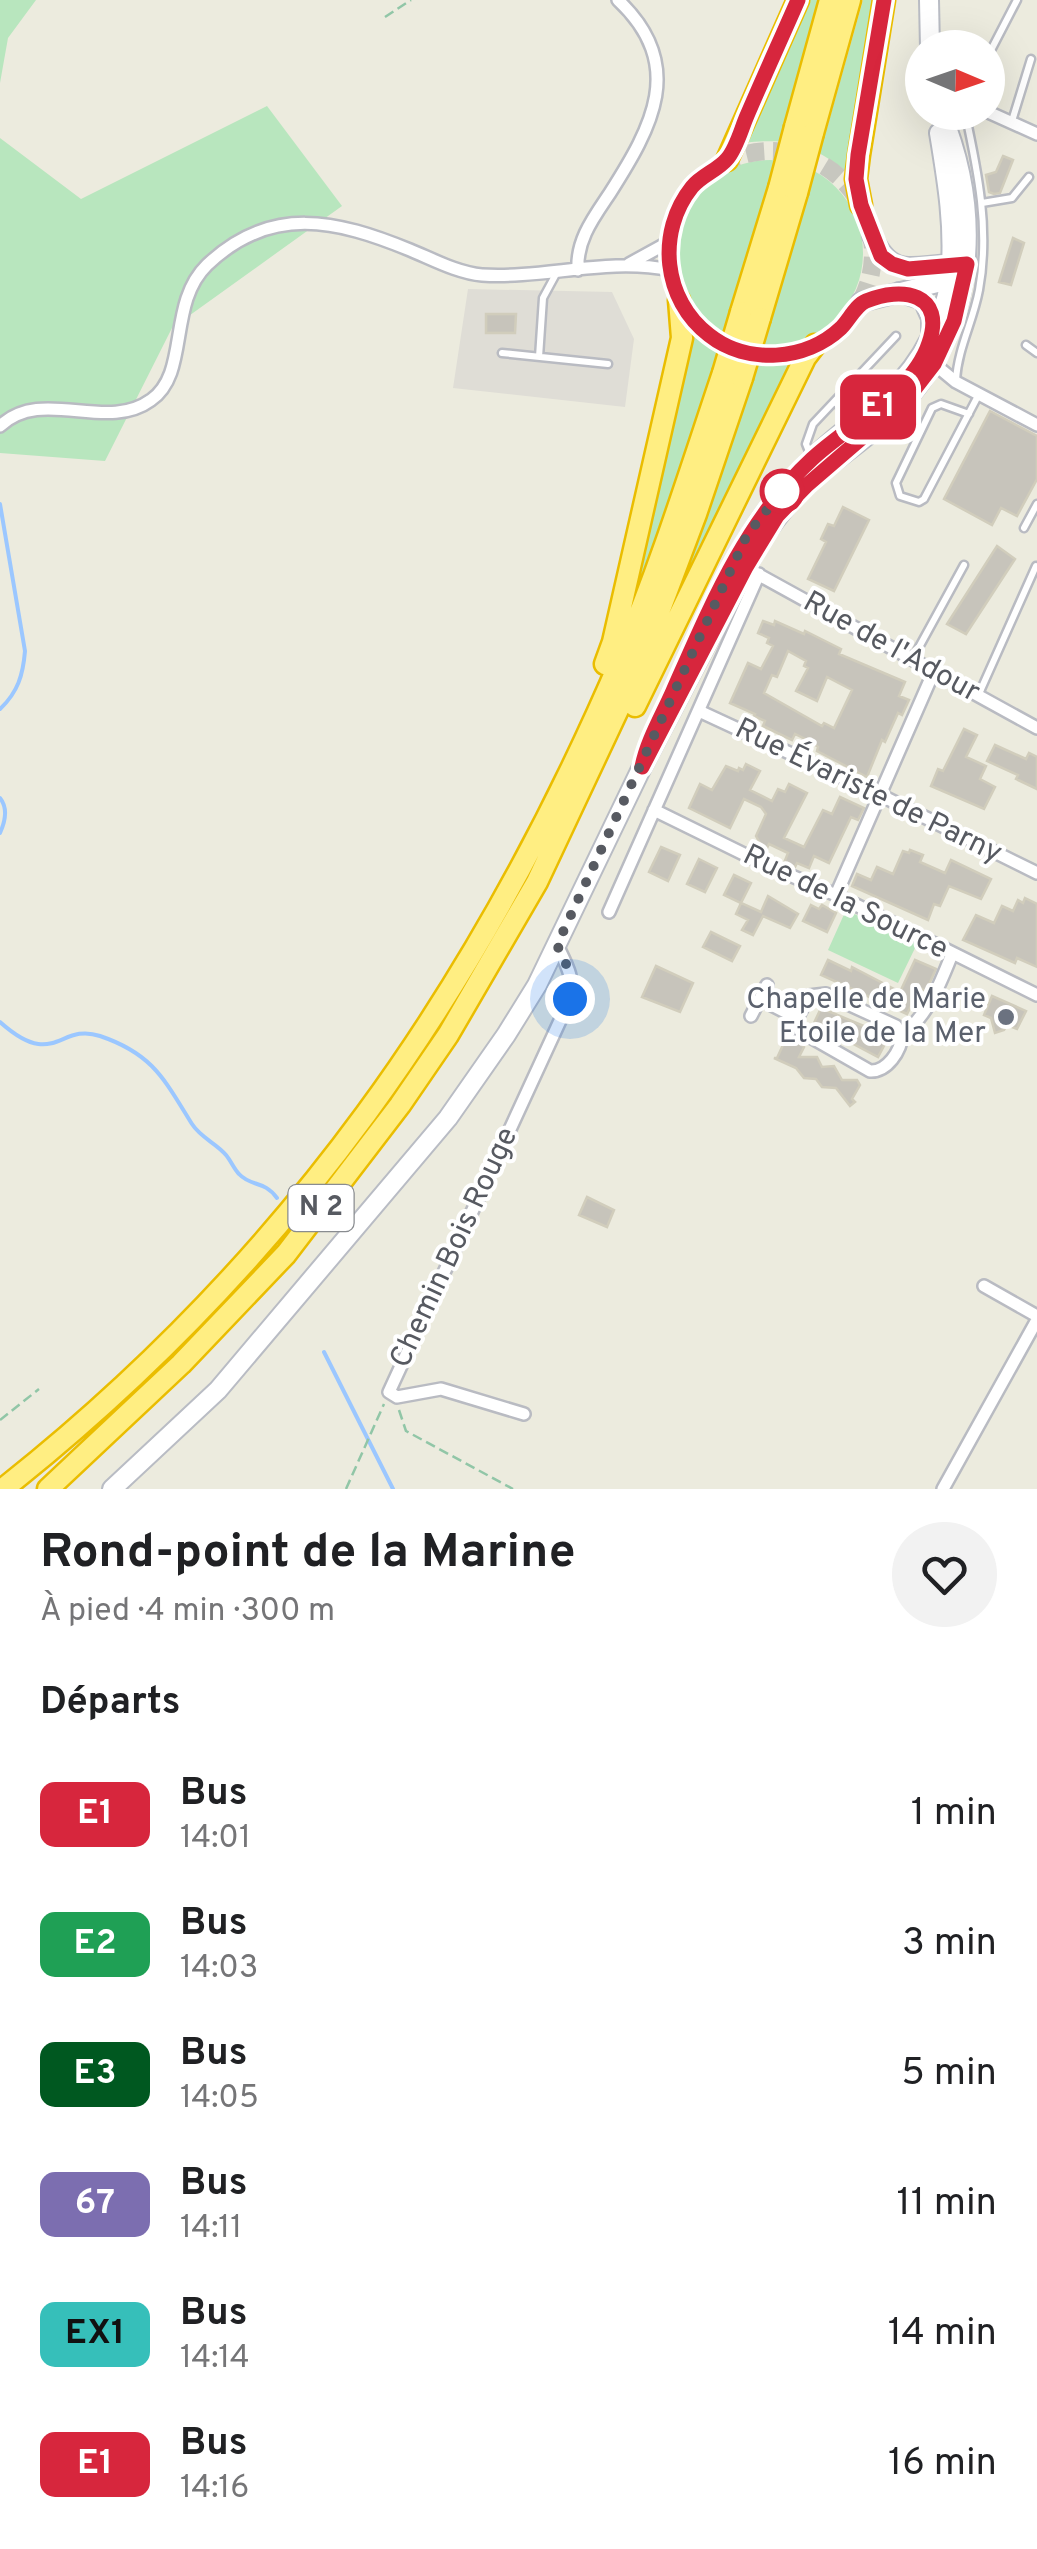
<!DOCTYPE html>
<html lang="fr">
<head>
<meta charset="utf-8">
<style>
  :root { --surface:#fff; --page:#f2f2f2; --text:#202124; --muted:#757577 }
  body { margin:0; font-family:Overpass,sans-serif; background:var(--page); color:var(--text); height:100vh; display:flex; flex-direction:column; font-size:38px; white-space:nowrap }
  * { box-sizing:border-box; margin:0 }
  p { font-size:32px; color:var(--muted) }
  .icon { flex:none; width:55px; height:55px; fill:none; stroke:currentColor; stroke-width:2; stroke-linecap:round; stroke-linejoin:round }
  .map { position:relative; height:1489px; overflow:hidden }
  .details { display:flex; flex-direction:column; background:var(--surface); flex:1 }
  .details>* { flex:none }
  .badge { padding:0 20px; border-radius:15px; font-size:35px; line-height:65px }
  .needle { width:65px; rotate:92deg }
  .buttons { position:absolute; left:905px; top:30px; display:grid; gap:20px }
  .buttons a { display:grid; place-items:center; width:100px; height:100px; border-radius:50%; background:var(--surface); box-shadow:0 10px 40px #0002; font-size:50px }
  .you { position:absolute; width:50px; height:50px; margin:-25px; border:8px solid #fff; border-radius:50%; background:#1a73e8; box-shadow:0 0 0 15px #1a73e833 }
  .map>.badge { position:absolute; translate:-50% -50%; box-shadow:0 0 0 5px #fff }
  h2 { padding:0 40px; font-size:38px; line-height:90px }
  .round { display:grid; place-items:center; flex:none; width:105px; height:105px; border-radius:52px; background:var(--page) }
  .overview { display:flex; align-items:center; justify-content:space-between; height:170px; padding:0 40px }
  h1 { font-size:48px; font-weight:700; line-height:75px }
  ul { padding:0; list-style:none }
  li { display:flex; align-items:center; gap:30px; height:130px; padding:0 40px }
  li div { flex:1 }
  li b { display:block; font-size:38px }
  li em { font-style:normal }
  li .badge { min-width:110px; font-weight:700; text-align:center }
  .map>svg:first-child { display:block }
  .industrial { fill:#dfddd6 }
  .green { fill:#b8e6be }
  .lines { fill:none; stroke-linecap:round; stroke-linejoin:round }
  .stream { stroke:#9bc7ff; stroke-width:4 }
  .building { fill:#c7c4bb; stroke:#d1cdbc; stroke-width:2.5; fill-rule:evenodd }
  .secondary-tunnel { stroke:#c7c7bf; stroke-width:18; stroke-dasharray:18 9; stroke-linecap:butt }
  .lane-casing { stroke:#b9bbc2; stroke-width:11 }
  .street-casing { stroke:#b9bbc2; stroke-width:16 }
  .secondary-casing { stroke:#b9bcc4; stroke-width:22 }
  .highway-casing { stroke:#eabd00; stroke-width:25 }
  .path { stroke:#91c6a7; stroke-width:2.5; stroke-dasharray:10 5; stroke-linecap:butt }
  .lane { stroke:#fff; stroke-width:6 }
  .street { stroke:#fff; stroke-width:11 }
  .secondary { stroke:#fff; stroke-width:18 }
  .highway { stroke:#ffee82; stroke-width:20 }
  .highway-bridge-casing { stroke:#eabd00; stroke-width:25; stroke-linecap:butt }
  .highway-bridge { stroke:#ffee82; stroke-width:20 }
  .line-casing { stroke:#fff; stroke-width:22 }
  .line { stroke:#d7263d; stroke-width:15 }
  .walk { stroke:#575a61; stroke-width:10; stroke-dasharray:0 18 }
  .stop-dot { fill:#fff; stroke:#d7263d; stroke-width:5 }
  .worship-dot { fill:#6b7280; stroke:#fff; stroke-width:4 }
  .labels { text-anchor:middle; dominant-baseline:central; stroke-width:8; stroke-linejoin:round; paint-order:stroke }
  .shield { fill:#fff; stroke:#898c90; stroke-width:2.5 }
  .shield-label { font-size:28px; font-weight:bold; fill:#575a61 }
  .street-label { font-size:30px; fill:#575a61; stroke:#fff }
  .worship-label { font-size:30px; fill:#5b616d; stroke:#fff; text-anchor:end }
</style>
</head>
<body>
<div class="map">
<svg width="1037" height="1489" viewBox="0 0 1037 1489">
  <rect width="100%" height="100%" fill="#ecebde"/>
  <path class="industrial" d="M 468,289 L 612,292 L 634,339 L 625,407 L 453,388 Z"/>
  <path class="green" d="M 0,0 L 36,0 L 8,38 L 0,83 Z
    M 805,0 L 819,0 L 787,117 L 827,128 L 863,0 L 877,0 L 850,174 C 813,145 791,137 744,143 Z
    M 267,106 L 342,206 L 172,328 L 105,461 L 0,453 L 0,138 L 81,199 Z
    M677 253a93 93 0 1 1 186 0a93 93 0 1 1-186 0Z
    M 688,333 C 726,359 743,366 790,364 L 676,603 L 752,381 L 713,369 L 672,498 L 627,612 Z
    M 846,910 L 917,944 L 898,983 L 828,950 Z"/>
  <g class="lines">
    <path class="stream" d="M 0,504 L 25,651 C 23,675 18,692 0,709
      M 0,798 C 8,808 5,822 0,833
      M 0,1022 C 55,1071 59,1022 100,1036 C 153,1054 164,1079 192,1124 C 201,1138 216,1143 226,1155 C 231,1161 234,1169 239,1174 C 251,1187 264,1180 277,1198
      M 324,1352 L 393,1489"/>
  </g>
  <path class="building" d="M 1003,156 L 1013,160 L 1000,193 L 994,194 L 989,192 L 986,175 L 996,172 Z
    M 1013,238 L 1024,243 L 1011,285 L 999,282 Z
    M 486,314 L 516,314 L 515,333 L 486,333 Z
    M 990,411 L 1037,436 L 1037,479 L 1017,516 L 1001,508 L 992,525 L 944,499 Z
    M 843,507 L 869,520 L 834,591 L 808,579 L 826,542 L 821,539 L 828,524 L 834,526 Z
    M 997,546 L 1015,559 L 966,634 L 947,624 Z
    M 763,621 L 774,625 L 775,621 L 804,634 L 805,631 L 841,649 L 839,654 L 905,682 L 899,696 L 909,700 L 902,715 L 898,713 L 885,742 L 882,740 L 867,777 L 817,751 L 818,747 L 813,743 L 795,734 L 792,740 L 763,726 L 765,721 L 754,716 L 755,714 L 730,703 L 748,663 L 761,669 L 773,646 L 767,643 L 769,638 L 758,633 ZM 788,651 L 806,661 L 804,666 L 808,668 L 796,691 L 817,701 L 827,677 L 852,690 L 834,728 L 824,723 L 822,726 L 764,693 L 772,675 L 777,677 Z
    M 964,729 L 977,735 L 966,757 L 986,766 L 980,779 L 995,787 L 984,809 L 931,786 L 938,769 L 943,771 Z
    M 995,745 L 1026,759 L 1029,753 L 1037,757 L 1037,789 L 1016,779 L 1018,775 L 987,761 Z
    M 746,764 L 760,771 L 750,790 L 772,801 L 778,789 L 785,792 L 789,784 L 807,793 L 784,838 L 804,847 L 823,810 L 832,814 L 840,797 L 864,808 L 858,820 L 851,817 L 829,863 L 814,856 L 809,868 L 797,863 L 795,867 L 784,863 L 788,853 L 769,844 L 765,852 L 756,836 L 766,814 L 761,807 L 744,799 L 730,828 L 689,808 L 700,784 L 712,790 L 726,766 L 738,771 L 739,768 L 743,770 Z
    M 661,847 L 680,855 L 668,881 L 649,872 Z
    M 910,850 L 923,855 L 920,862 L 945,873 L 951,860 L 991,879 L 981,899 L 949,886 L 940,906 L 934,904 L 928,920 L 852,886 L 857,874 L 871,880 L 877,867 L 893,874 L 903,851 L 909,853 Z
    M 699,859 L 717,868 L 705,892 L 687,884 Z
    M 734,875 L 751,883 L 741,903 L 761,912 L 768,896 L 798,914 L 790,928 L 763,916 L 753,935 L 742,930 L 748,920 L 736,914 L 741,903 L 724,895 Z
    M 1025,898 L 1037,904 L 1037,967 L 1017,958 L 1015,963 L 963,940 L 976,915 L 994,923 L 1002,906 L 1013,911 L 1018,900 L 1023,903 Z
    M 811,905 L 819,909 L 822,905 L 836,913 L 827,932 L 803,921 Z
    M 711,932 L 740,946 L 732,961 L 703,947 Z
    M 828,960 L 851,971 L 852,967 L 900,992 L 915,960 L 936,969 L 926,991 L 920,988 L 907,1014 L 821,975 Z
    M 656,966 L 693,983 L 680,1012 L 642,997 Z
    M 992,996 L 1026,1011 L 1017,1029 L 1007,1025 L 1004,1030 L 995,1033 L 991,1018 L 984,1015 Z
    M 821,1008 L 866,1027 L 864,1031 L 886,1042 L 878,1057 L 814,1023 Z
    M 788,1034 L 804,1047 L 799,1057 L 817,1057 L 822,1067 L 834,1066 L 842,1080 L 857,1080 L 860,1085 L 852,1099 L 855,1102 L 850,1106 L 836,1088 L 822,1087 L 816,1079 L 804,1078 L 796,1068 L 774,1058 L 777,1058 Z
    M 587,1197 L 614,1210 L 607,1227 L 579,1215 Z"/>
  <g class="lines">
    <path class="secondary-tunnel" d="M669 253a102 102 0 1 1 204 0a102 102 0 1 1-204 0Z"/>
    <defs>
      <path id="lane" d="M 988,56 L 1017,0
        M 1012,121 L 1031,59
        M 982,203 L 1012,198 L 1029,177
        M 1026,345 L 1037,353
        M 502,353 L 608,364
        M 539,357 L 543,298 L 556,274
        M 956,380 C 958,348 973,322 979,290 C 990,230 978,172 965,112
        M 835,402 L 855,421
        M 969,414 L 941,404 L 932,408 L 896,483 L 900,496 L 919,502 L 924,499 L 979,394
        M 810,454 L 806,444 L 813,424 L 896,336
        M 1024,528 L 1037,504
        M 912,660 L 964,565
        M 978,696 L 1036,566"/>
      <path id="street" d="M 988,112 L 1037,134
        M 629,264 L 669,242
        M 578,270 C 576,240 594,217 610,193 C 652,127 687,65 618,0
        M 933,363 L 956,382 L 1037,425
        M 0,426 C 42,386 106,433 151,400 C 190,373 167,304 207,265 C 271,204 337,220 410,250 C 432,259 458,273 482,275 C 545,279 607,257 670,270
        M 752,571 L 1037,728
        M 699,711 L 880,795 L 1037,873
        M 654,810 L 764,864 L 836,895 L 1037,995
        M 836,895 L 934,671
        M 609,912 L 759,574
        M 760,999 L 797,1018
        M 751,1016 L 767,985
        M 902,1035 C 901,1051 887,1072 870,1071 L 800,1031 L 797,1018 L 809,996 L 826,994 L 896,1026 L 902,1035 C 929,1014 940,984 952,954
        M 984,1286 L 1037,1316
        M 524,1414 L 441,1389 L 397,1397 L 389,1392 L 570,999 C 575,978 566,964 557,945
        M 943,1489 L 1037,1320"/>
      <path id="secondary" d="M 929,0 L 930,48
        M 872,236 C 895,284 917,262 960,264
        M 899,292 L 923,300 L 931,318 L 931,331
        M 861,302 L 957,278
        M 720,592 C 745,539 769,501 811,460 C 863,409 907,396 938,322 C 944,307 949,293 950,277 C 955,228 947,181 939,133
        M 112,1489 L 218,1390 L 448,1118 L 506,1035 L 537,985 L 642,767 L 759,543 C 773,522 788,502 807,484 C 839,455 877,432 906,400 C 978,319 981,209 941,112"/>
      <path id="highway" d="M 795,127 L 830,0
        M 813,133 L 850,0
        M 727,160 L 798,0
        M 861,205 L 856,179 L 859,155 L 884,0
        M 741,312 L 779,188
        M 760,318 L 797,193
        M 605,664 L 613,642 L 682,338 L 679,300
        M 635,706 L 805,358 L 815,345
        M 3,1489 C 289,1263 479,991 622,657 C 661,565 691,468 723,373
        M 48,1489 L 181,1364 L 286,1254 L 400,1105 L 448,1035 L 537,882 L 639,665 L 696,514 L 742,378"/>
    </defs>
    <use href="#lane" class="lane-casing"/>
    <use href="#street" class="street-casing"/>
    <use href="#secondary" class="secondary-casing"/>
    <use href="#highway" class="highway-casing"/>
    <path class="path" d="M 385,17 L 411,0
      M 399,1410 L 406,1431 L 513,1489
      M 0,1420 L 39,1389
      M 346,1489 L 384,1404"/>
    <use href="#lane" class="lane"/>
    <use href="#street" class="street"/>
    <use href="#secondary" class="secondary"/>
    <use href="#highway" class="highway"/>
    <defs>
      <path id="highway-bridge" d="M 779,188 L 795,127
        M 797,193 L 813,133
        M 723,373 L 741,312
        M 742,378 L 760,318"/>
    </defs>
    <use href="#highway-bridge" class="highway-bridge-casing"/>
    <use href="#highway-bridge" class="highway-bridge"/>
  </g>
  <g class="lines">
    <defs>
      <path id="line" d="M 798,0 C 781,39 763,78 746,118 C 741,130 736,149 727,159 C 718,170 702,175 692,187 C 656,232 663,300 709,335 C 747,365 806,361 841,328 C 849,320 856,305 866,301 C 902,286 946,293 929,343 C 913,393 848,425 812,459 C 745,521 710,608 673,691 C 662,716 647,741 642,767 L 746,567 L 777,516 L 807,485 L 907,399 L 934,364 L 954,321 L 967,264 L 908,269 L 892,264 L 881,256 L 861,205 L 856,179 L 858,155 L 884,0"/>
    </defs>
    <use href="#line" class="line-casing"/>
    <use href="#line" class="line"/>
    <path class="walk" d="M 570,999 C 575,978 566,964 557,945 L 747,535 L 782,491"/>
  </g>
  <circle class="stop-dot" cx="782" cy="491" r="20"/>
  <circle class="worship-dot" cx="1006" cy="1017" r="10"/>
  <g class="labels">
    <rect class="shield" x="288.5" y="1185" width="65" height="46" rx="8"/>
    <g class="shield-label">
      <text x="321" y="1208">N 2</text>
    </g>
    <g class="street-label">
      <text transform="translate(891 648) rotate(29)">Rue de l'Adour</text>
      <text transform="translate(868 792) rotate(26)">Rue Évariste de Parny</text>
      <text transform="translate(845 903) rotate(26)">Rue de la Source</text>
      <text transform="translate(455 1248) rotate(-65)">Chemin Bois Rouge</text>
    </g>
    <g class="worship-label">
      <text x="986" y="1000">Chapelle de Marie<tspan x="986" dy="34">Etoile de la Mer</tspan></text>
    </g>
  </g>
</svg>
<div class="buttons">
<a><svg class="needle" viewBox="-14 -14 28 28"><path d="M0-13l5 13h-10z" fill="#e53935"/><path d="M0 13l5-13h-10z" fill="#757577"/></svg></a>
</div>
<div class="you" style="left:570px;top:999px"></div>
<b class="badge" style="left:878px;top:407px;background:#d7263d;color:#fff">E1</b>
</div>
<section class="details">
<div class="overview"><div><h1>Rond-point de la Marine</h1><p>À pied · 4 min · 300 m</p></div><a class="round"><svg class="icon" aria-label="heart" viewBox="0 0 24 24"><path d="M12 20l-8-8c-3-5 5-10 8-4 3-6 11-1 8 4z"/></svg></a></div>
<h2>Départs</h2>
<ul>
<li><span class="badge" style="background:#d7263d;color:#fff">E1</span><div><b>Bus</b><p>14:01</p></div><em>1 min</em></li>
<li><span class="badge" style="background:#1fa055;color:#fff">E2</span><div><b>Bus</b><p>14:03</p></div><em>3 min</em></li>
<li><span class="badge" style="background:#005820;color:#fff">E3</span><div><b>Bus</b><p>14:05</p></div><em>5 min</em></li>
<li><span class="badge" style="background:#7c6eb0;color:#fff">67</span><div><b>Bus</b><p>14:11</p></div><em>11 min</em></li>
<li><span class="badge" style="background:#36bfba;color:#111">EX1</span><div><b>Bus</b><p>14:14</p></div><em>14 min</em></li>
<li><span class="badge" style="background:#d7263d;color:#fff">E1</span><div><b>Bus</b><p>14:16</p></div><em>16 min</em></li>
</ul>
</section>
</body>
</html>
